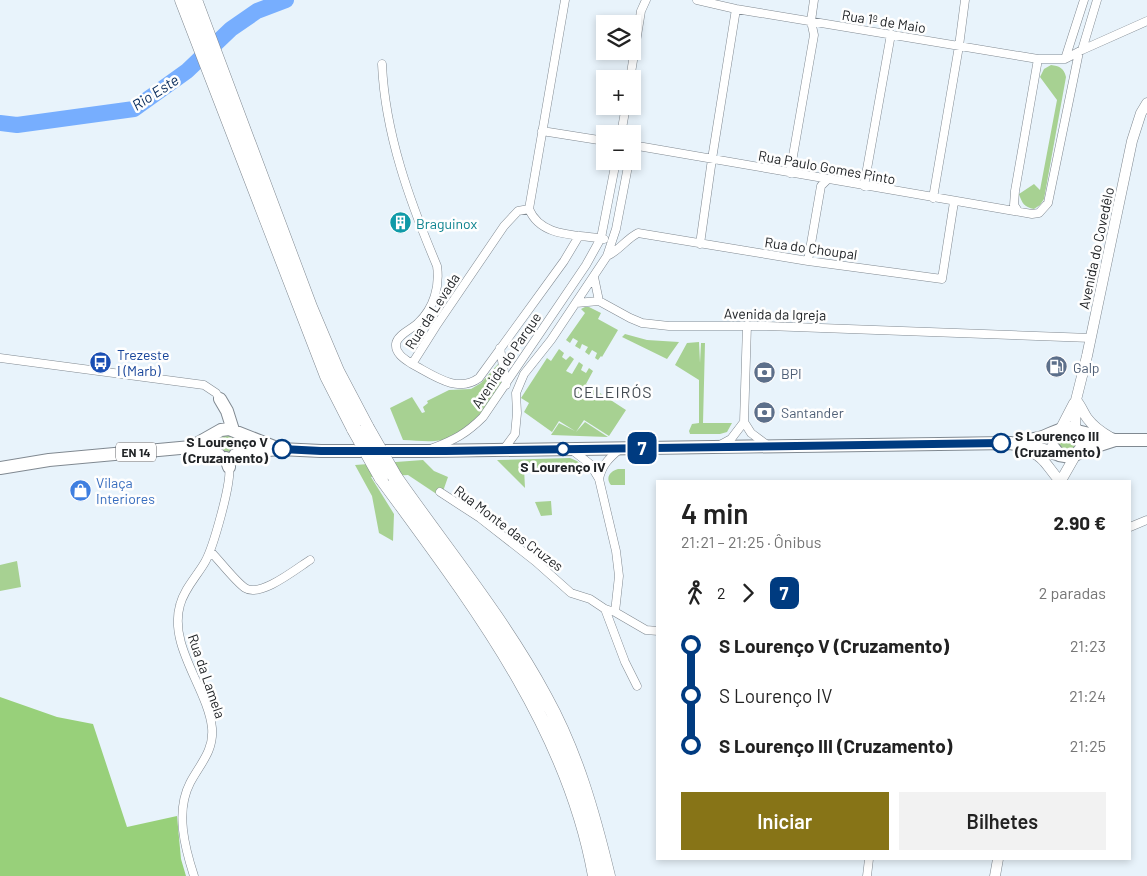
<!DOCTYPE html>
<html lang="pt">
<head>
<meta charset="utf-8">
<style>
  :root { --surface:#fff; --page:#f2f2f2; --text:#222; --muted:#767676; --accent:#877417 }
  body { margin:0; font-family:Barlow,sans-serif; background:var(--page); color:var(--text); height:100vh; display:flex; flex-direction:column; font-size:19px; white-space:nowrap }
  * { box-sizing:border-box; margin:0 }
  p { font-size:16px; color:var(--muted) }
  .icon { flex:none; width:28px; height:28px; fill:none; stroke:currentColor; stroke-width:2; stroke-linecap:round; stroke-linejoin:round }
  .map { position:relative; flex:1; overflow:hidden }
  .side { position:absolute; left:656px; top:480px; width:475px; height:380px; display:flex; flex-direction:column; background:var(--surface); border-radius:0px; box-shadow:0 2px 8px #0003 }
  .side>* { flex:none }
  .badge { padding:0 10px; border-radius:8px; font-size:18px; line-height:32px }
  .buttons { position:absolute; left:596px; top:15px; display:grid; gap:10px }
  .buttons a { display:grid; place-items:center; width:45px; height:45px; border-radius:0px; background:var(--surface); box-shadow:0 2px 8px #0003; font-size:25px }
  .map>.badge { position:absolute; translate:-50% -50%; box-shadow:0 0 0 2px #fff }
  .legs { display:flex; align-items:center; gap:8px; height:55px; padding:0 25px; font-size:16px }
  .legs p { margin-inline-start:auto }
  .head { display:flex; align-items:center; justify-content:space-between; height:85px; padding:0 25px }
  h1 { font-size:28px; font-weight:600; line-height:38px }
  .primary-button { display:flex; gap:10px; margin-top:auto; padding:10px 25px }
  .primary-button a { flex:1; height:58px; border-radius:0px; background:var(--accent); color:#fff; font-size:20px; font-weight:600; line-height:58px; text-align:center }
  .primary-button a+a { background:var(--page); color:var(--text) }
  ul { padding:0 25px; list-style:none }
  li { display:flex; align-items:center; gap:18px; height:50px; font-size:19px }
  li i { display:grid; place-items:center; width:8px; height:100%; margin:0 6px; background:currentColor }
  li i::after { content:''; width:12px; height:12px; margin:-6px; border:4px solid; border-radius:50%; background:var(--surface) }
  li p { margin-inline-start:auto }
  li:first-child i { background:linear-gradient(#0000 50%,currentColor 0) }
  li:last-child i { background:linear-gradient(currentColor 50%,#0000 0) }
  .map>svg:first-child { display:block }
  .green { fill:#a7d192 }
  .forest { fill:#98d07a }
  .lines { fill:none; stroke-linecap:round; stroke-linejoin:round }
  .river { stroke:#77aefe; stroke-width:16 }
  .minor-casing { stroke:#808991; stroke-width:9 }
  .tertiary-casing { stroke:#808991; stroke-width:11 }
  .primary-casing { stroke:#808991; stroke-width:14 }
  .motorway-casing { stroke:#808991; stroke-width:15 }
  .minor { stroke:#fff; stroke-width:8 }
  .tertiary { stroke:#fff; stroke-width:10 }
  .primary { stroke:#fff; stroke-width:12 }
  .motorway { stroke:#fff; stroke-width:14 }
  .motorway-bridge-casing { stroke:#808991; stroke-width:15; stroke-linecap:butt }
  .motorway-bridge { stroke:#fff; stroke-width:14 }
  .line-1-casing { stroke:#fff; stroke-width:11 }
  .line-1 { stroke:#003b80; stroke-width:8 }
  .stop-1-dot { fill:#fff; stroke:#003b80; stroke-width:2.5 }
  .labels { text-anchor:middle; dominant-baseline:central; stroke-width:5; stroke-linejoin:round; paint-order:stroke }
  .shield { fill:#fefefe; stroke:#636568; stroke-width:1 }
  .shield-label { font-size:12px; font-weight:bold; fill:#212427 }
  .street-label { font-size:14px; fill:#212427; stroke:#fefefe }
  .culture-label { font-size:14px; fill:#0d838f; stroke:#fefefe; text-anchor:start }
  .transit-label { font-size:14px; fill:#164399; stroke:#fefefe; text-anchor:start }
  .service-label { font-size:14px; fill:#4e5e75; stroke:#fefefe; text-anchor:start }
  .stop-label { font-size:14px; font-weight:bold; fill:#212427; stroke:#fefefe; text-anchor:start }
  .shop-label { font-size:14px; fill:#366cbe; stroke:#fefefe; text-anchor:start }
  .water-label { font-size:15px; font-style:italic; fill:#062a5b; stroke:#fefefe }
  .quarter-label { font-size:16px; letter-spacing:1px; fill:#424a51; stroke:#fefefe }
</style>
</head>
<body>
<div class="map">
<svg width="1147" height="876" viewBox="0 0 1147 876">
  <rect width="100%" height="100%" fill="#e8f3fb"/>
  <path class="green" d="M 1051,65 C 1059,66 1064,68 1066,77 L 1044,199 L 1040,205 L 1034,209 C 1024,207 1022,203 1019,194 L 1034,184 L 1040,190 L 1057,100 L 1040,77 L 1044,69 Z
    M 585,307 L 589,307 L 601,313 L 598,319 L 618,330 L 602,357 L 601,356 L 598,360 L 595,358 L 597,353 L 592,350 L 589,355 L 585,352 L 588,347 L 582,344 L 580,349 L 575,346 L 578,341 L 573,338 L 570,343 L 566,340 L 585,313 L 581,309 Z
    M 625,334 L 647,340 L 679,342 L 667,359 L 622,337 Z
    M 699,342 L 700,363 L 701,343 L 705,343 L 703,423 L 732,423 L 727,432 L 720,434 L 690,434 L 689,431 L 692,424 L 699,423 L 699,380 L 675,365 L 687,343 Z
    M 559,349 L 564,353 L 562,357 L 566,360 L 570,356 L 574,359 L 566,371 L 572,374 L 579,362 L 583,365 L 581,370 L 586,373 L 589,368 L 593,371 L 586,384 L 626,410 L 609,436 L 584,420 L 576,432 L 585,422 L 608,437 L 551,435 L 559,423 L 575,431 L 559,421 L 552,432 L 524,412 L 529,403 L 521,398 L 547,358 L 551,361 Z
    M 498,364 L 501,383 C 486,407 468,439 435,441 C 425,442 414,440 403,440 L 390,408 L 412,397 L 422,413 L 425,412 L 423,407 L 428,403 L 427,401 L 449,390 L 471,389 L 481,383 Z
    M1058 442a9 9 0 1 1 18 0a9 9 0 1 1-18 0Z
    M218 443a9 9 0 1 1 18 0a9 9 0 1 1-18 0Z
    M 570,458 L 577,461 L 587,470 L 581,468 L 524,468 L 525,488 L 497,460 Z
    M 423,460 L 434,471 L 448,477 L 441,497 L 408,475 L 371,477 L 394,514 L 393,541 L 379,533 L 372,496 L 355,465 Z
    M 618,469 L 625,469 L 625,485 L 611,485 C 605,478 610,471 618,469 Z
    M 551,501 L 552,515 L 541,516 L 535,502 Z
    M 17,561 L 21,587 L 0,591 L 0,565 Z"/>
  <path class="forest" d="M 0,697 L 57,717 L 93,724 L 127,827 L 177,816 L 181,859 L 186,876 L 0,876 Z"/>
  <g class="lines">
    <path class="river" d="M 0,123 L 17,125 L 134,109 L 187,71 L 231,29 L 257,11 L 286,0"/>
    <defs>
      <path id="minor" d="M 565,0 L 529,209 C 541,238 577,234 604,239
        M 697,0 L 736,9 L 1038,59 L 1065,59 L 1082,50 L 1147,21
        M 1082,50 L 1097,0
        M 1065,59 L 1084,0
        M 382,64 C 385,134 410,202 437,266 C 440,286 434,308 418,323 C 412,329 397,335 396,344 C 395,354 406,360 412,364
        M 630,79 L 641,11 L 646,0
        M 542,131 L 605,141
        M 621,134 L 626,106
        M 632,145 L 1032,214 L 1039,213 L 1048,203 L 1079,52
        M 790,173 L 814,35 L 811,21 L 814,0
        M 864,186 L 891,34
        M 933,198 L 959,46 L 965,0
        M 529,209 L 518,211 L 504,226 L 436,326 L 412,364 C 433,375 457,394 479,378 L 564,261 L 579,236
        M 1018,211 L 1014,205 L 1015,191 L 1038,59
        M 700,244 L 712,159 L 736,9
        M 607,256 C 619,251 626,239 638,233 L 808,261 L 942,279 L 954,202
        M 808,261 L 821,186 L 828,179
        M 594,277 L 599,301
        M 576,303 L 599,301 L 630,318 L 642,323 L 669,326 L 767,326 L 1091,338
        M 500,348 L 506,385
        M 0,358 L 204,385 L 216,393 L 220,399
        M 744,422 L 751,433 L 767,445
        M 720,445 L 731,439 L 744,422 L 747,325
        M 433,448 C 454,440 466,434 483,417 L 586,265 L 601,238 L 616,161
        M 504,449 L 515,434 L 517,413 L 516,393 L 524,374 L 551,340 L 607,256 L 616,229 L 629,161
        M 572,450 L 590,464 L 599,479 L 616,551 L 619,576 L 615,612
        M 599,479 C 602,465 609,458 620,449
        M 440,492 L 480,518 L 535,561 L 571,593 L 590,599 L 605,609 L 615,612 L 646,630 L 658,631
        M 1130,527 L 1147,520
        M 210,551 C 220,561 235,581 245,588 C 260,598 296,569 310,560
        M 605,609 L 625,662 L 637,686
        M 194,876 C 185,848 175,812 190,783 C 200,764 214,751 212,728 C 208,689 168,646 180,605 C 184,589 197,576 205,562 C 213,548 232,482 229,467
        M 867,876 L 869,859"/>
      <path id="tertiary" d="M 1076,400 C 1081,406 1083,412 1087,418 C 1093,426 1101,432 1110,437
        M 1060,430 L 1074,403
        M 1075,430 L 1076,400 L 1087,356 L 1132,141 L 1141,113 L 1147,103
        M 1025,449 C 1046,458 1045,464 1059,480
        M 1059,480 L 1063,477 L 1075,456
        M 995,876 L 998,859"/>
      <path id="primary" d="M 220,399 L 227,411 L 233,430
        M 1077,431 L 1115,440 L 1147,440
        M 1019,441 C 1026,440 1032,440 1039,438 C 1052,435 1072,418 1081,436 C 1084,443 1082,449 1077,454
        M 191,447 L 221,430 L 229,429 L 277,448
        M 1053,447 L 1059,455 L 1071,457 L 1084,450 L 1115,440
        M 235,455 L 245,452 L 280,449 L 321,451 L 426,451 L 1010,443 L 1037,448 L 1057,454
        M 226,458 L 229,467
        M 0,468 L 49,460 L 191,447 L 208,450 L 219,455"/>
      <path id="motorway" d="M 182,0 L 327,376 L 354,429
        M 195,0 L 310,307 L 337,371 L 367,428
        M 381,477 C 470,599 568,724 595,876
        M 395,477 C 446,550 503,619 545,697 C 576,753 593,814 608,876"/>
    </defs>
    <use href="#minor" class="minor-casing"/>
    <use href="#tertiary" class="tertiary-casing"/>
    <use href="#primary" class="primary-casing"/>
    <use href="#motorway" class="motorway-casing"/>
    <use href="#minor" class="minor"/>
    <use href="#tertiary" class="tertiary"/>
    <use href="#primary" class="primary"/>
    <use href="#motorway" class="motorway"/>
    <defs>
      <path id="motorway-bridge" d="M 367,428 L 395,477
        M 354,429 L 381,477"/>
    </defs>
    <use href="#motorway-bridge" class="motorway-bridge-casing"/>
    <use href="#motorway-bridge" class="motorway-bridge"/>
  </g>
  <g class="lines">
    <defs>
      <path id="line-1" d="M 282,449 L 321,451 L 446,451 L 1001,443"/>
    </defs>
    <use href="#line-1" class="line-1-casing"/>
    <use href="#line-1" class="line-1"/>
  </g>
  <defs>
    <symbol id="building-disc" viewBox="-11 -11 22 22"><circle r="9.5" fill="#0f9aa8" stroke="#fefefe"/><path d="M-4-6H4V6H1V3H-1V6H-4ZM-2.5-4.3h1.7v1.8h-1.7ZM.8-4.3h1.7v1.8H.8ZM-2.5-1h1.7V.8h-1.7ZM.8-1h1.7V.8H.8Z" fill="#fff"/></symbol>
    <symbol id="bus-disc" viewBox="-11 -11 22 22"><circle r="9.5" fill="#1a4fb4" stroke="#fefefe"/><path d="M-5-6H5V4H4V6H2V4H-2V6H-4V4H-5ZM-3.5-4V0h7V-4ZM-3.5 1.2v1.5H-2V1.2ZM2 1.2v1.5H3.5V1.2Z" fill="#fff"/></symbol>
    <symbol id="fuel-disc" viewBox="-11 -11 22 22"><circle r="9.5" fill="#5c6f8a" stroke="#fefefe"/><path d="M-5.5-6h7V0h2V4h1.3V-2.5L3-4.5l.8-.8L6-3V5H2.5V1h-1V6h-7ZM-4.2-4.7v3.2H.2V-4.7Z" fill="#fff"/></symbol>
    <symbol id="bank-disc" viewBox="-11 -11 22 22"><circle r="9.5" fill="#5c6f8a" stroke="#fefefe"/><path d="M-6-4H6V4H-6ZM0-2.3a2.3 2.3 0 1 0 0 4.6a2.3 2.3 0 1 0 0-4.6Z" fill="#fff"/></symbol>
    <symbol id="shop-disc" viewBox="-11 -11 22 22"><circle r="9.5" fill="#3f7fe0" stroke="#fefefe"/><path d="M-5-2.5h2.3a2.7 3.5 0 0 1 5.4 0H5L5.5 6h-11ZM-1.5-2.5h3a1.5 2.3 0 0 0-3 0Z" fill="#fff"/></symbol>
  </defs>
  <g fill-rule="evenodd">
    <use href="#building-disc" x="388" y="210" width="25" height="25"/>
    <use href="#bus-disc" x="88" y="350" width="25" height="25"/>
    <use href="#fuel-disc" x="1044" y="354" width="25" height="25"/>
    <use href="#bank-disc" x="752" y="360" width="25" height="25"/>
    <use href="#bank-disc" x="752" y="400" width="25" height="25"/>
    <use href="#shop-disc" x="68" y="478" width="25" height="25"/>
  </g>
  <g class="stop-1-dot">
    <circle cx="1001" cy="443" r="9"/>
    <circle cx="282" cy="449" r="9"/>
    <circle cx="563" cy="449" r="6"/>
  </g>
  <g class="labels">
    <rect class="shield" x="116" y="442.5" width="40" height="19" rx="4"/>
    <g class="shield-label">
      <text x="136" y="452">EN 14</text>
    </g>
    <g class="street-label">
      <text transform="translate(884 21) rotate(9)">Rua 1º de Maio</text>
      <text transform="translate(827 167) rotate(10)">Rua Paulo Gomes Pinto</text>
      <text transform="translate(811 248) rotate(8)">Rua do Choupal</text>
      <text transform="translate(1096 248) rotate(-78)">Avenida do Covedêlo</text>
      <text transform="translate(432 311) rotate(-57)">Rua da Levada</text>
      <text transform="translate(775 314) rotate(1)">Avenida da Igreja</text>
      <text transform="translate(506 360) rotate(-56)">Avenida do Parque</text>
      <text transform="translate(509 528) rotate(37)">Rua Monte das Cruzes</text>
      <text transform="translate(207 676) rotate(71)">Rua da Lamela</text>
    </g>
    <g class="culture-label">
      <text x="416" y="223">Braguinox</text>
    </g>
    <g class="transit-label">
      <text x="117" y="354">Trezeste<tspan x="117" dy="16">I (Marb)</tspan></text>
    </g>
    <g class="service-label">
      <text x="1073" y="367">Galp</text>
      <text x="781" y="373">BPI</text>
      <text x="781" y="412">Santander</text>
    </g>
    <g class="stop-label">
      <text x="1015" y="435">S Lourenço III<tspan x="1015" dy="16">(Cruzamento)</tspan></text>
      <text x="268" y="441" text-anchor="end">S Lourenço V<tspan x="268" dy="16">(Cruzamento)</tspan></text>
      <text x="563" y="466" text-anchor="middle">S Lourenço IV</text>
    </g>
    <g class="shop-label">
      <text x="96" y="482">Vilaça<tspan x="96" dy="16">Interiores</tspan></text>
    </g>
    <g class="water-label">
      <text transform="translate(155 92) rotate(-33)">Rio Este</text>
    </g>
    <g class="quarter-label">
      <text x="613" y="391">CELEIRÓS</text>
    </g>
  </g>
</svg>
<div class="buttons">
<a><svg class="icon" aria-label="layers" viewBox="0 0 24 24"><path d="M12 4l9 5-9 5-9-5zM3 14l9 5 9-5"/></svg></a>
<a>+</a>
<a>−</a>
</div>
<b class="badge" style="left:642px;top:448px;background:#003b80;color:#fff">7</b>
<section class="side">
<div class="head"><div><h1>4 min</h1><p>21:21 – 21:25 · Ônibus</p></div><b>2.90 €</b></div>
<div class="legs"><svg class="icon" aria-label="walk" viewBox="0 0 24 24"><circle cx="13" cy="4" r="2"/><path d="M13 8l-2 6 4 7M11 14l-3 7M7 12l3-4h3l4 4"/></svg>2<svg class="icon" aria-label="forward" viewBox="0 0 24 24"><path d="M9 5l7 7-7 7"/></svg><b class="badge" style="background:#003b80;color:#fff">7</b><p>2 paradas</p></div>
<ul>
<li><i style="color:#003b80"></i><b>S Lourenço V (Cruzamento)</b><p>21:23</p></li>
<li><i style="color:#003b80"></i><span>S Lourenço IV</span><p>21:24</p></li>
<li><i style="color:#003b80"></i><b>S Lourenço III (Cruzamento)</b><p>21:25</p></li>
</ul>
<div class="primary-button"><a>Iniciar</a><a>Bilhetes</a></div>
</section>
</div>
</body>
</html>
